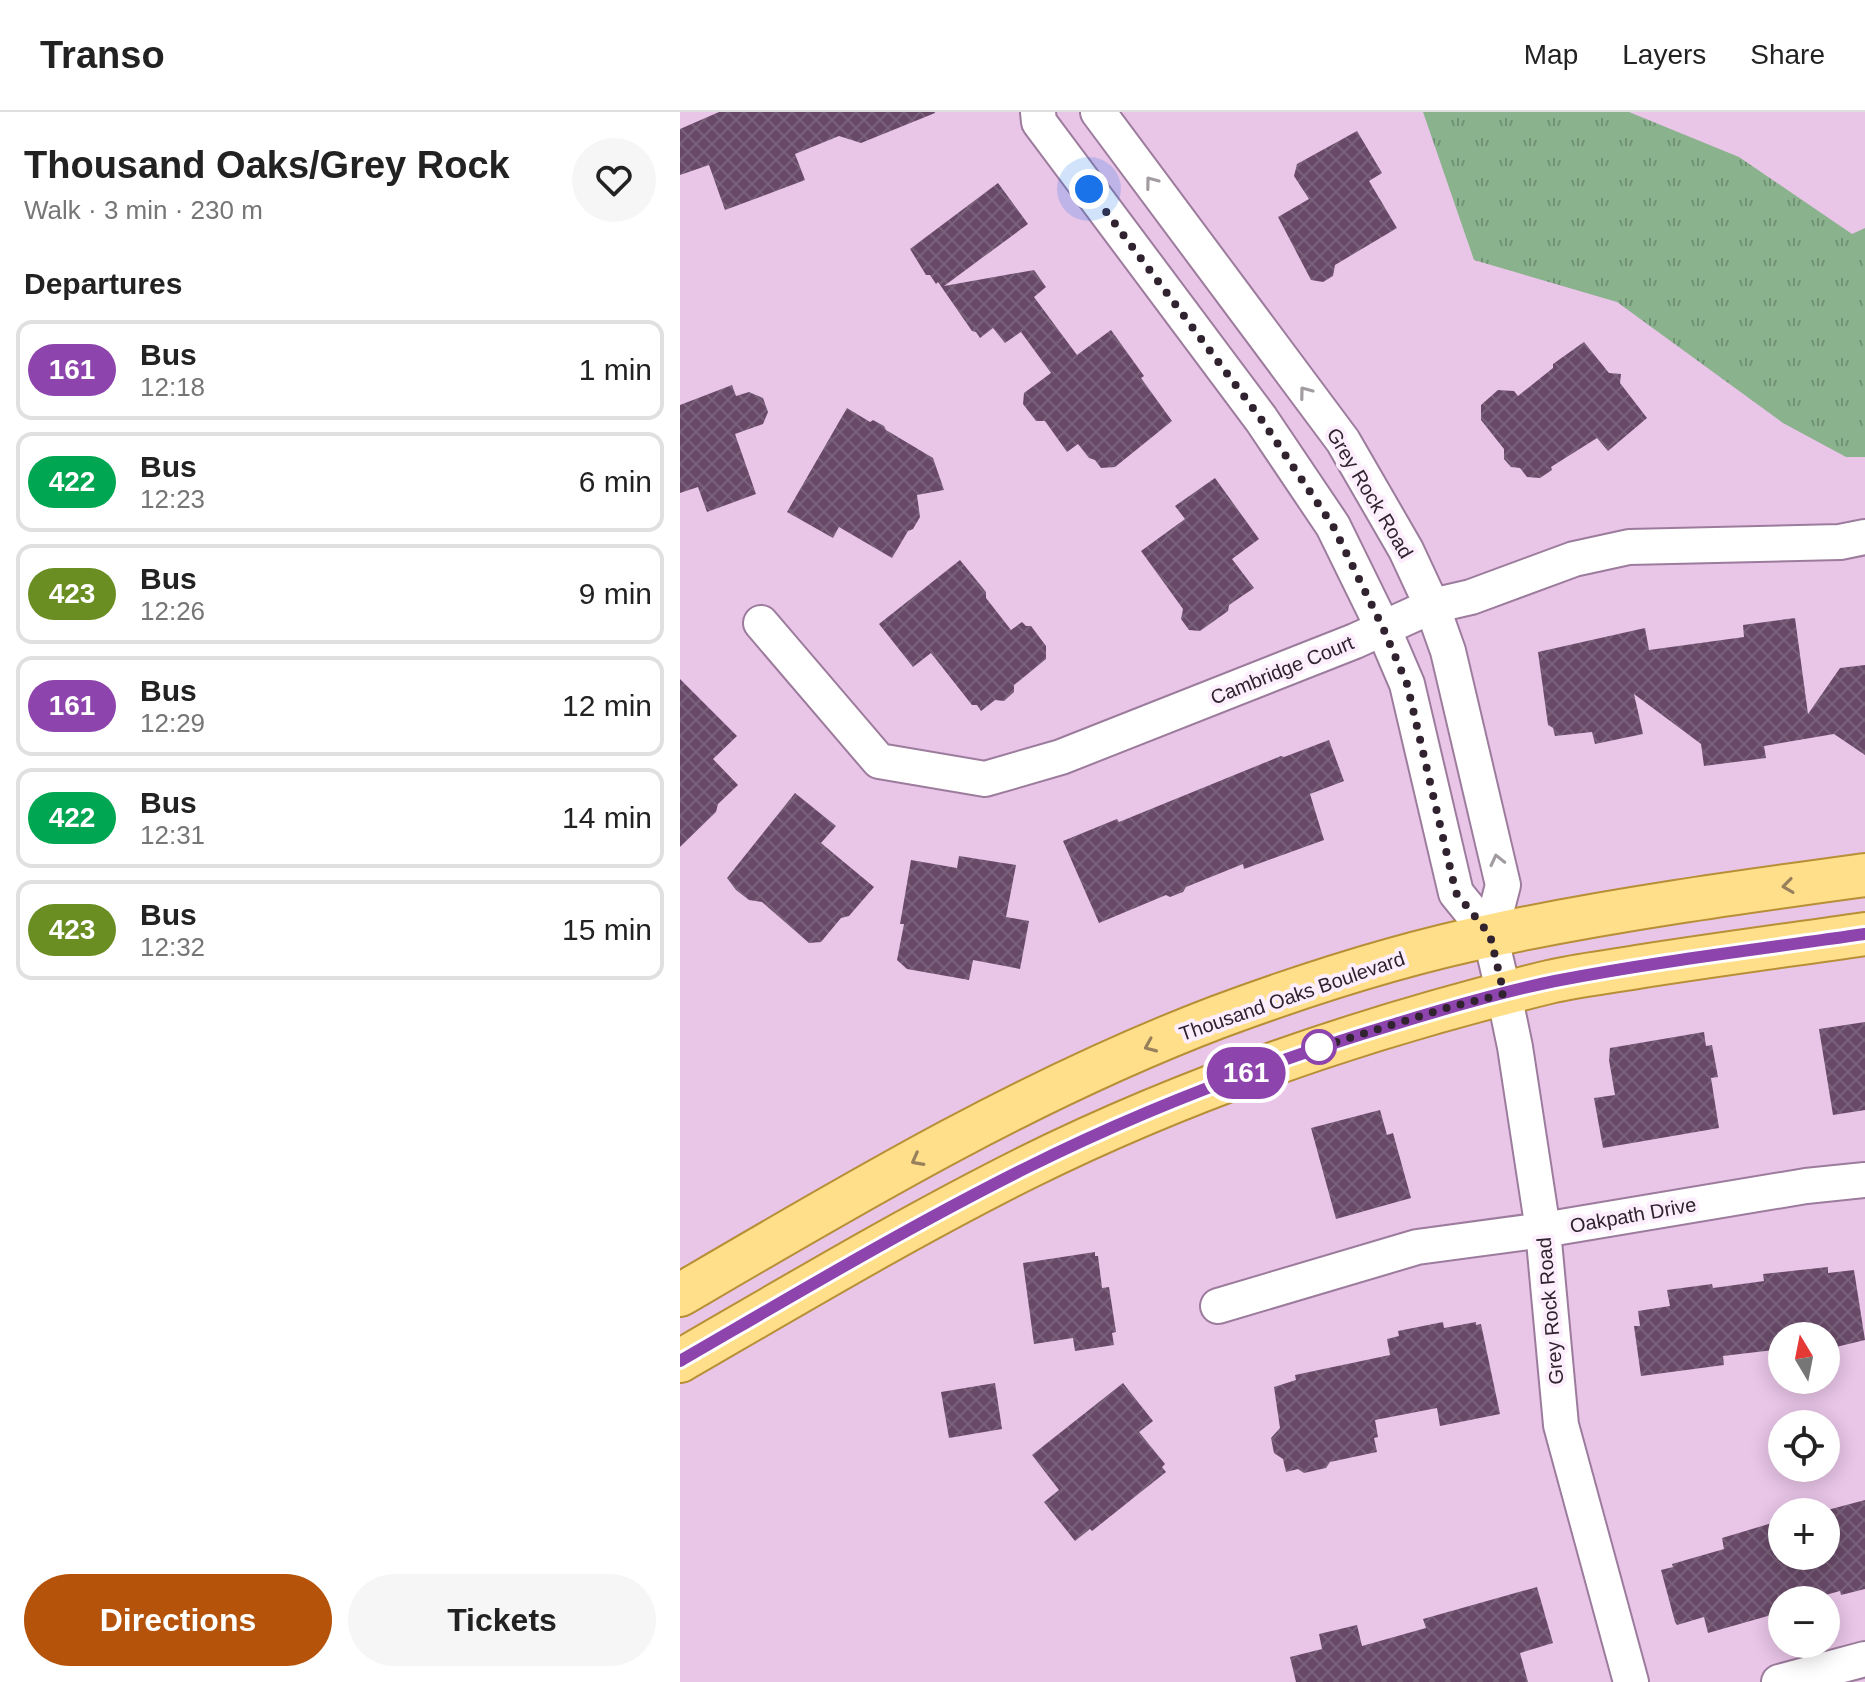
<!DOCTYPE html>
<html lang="en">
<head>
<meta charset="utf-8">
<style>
  :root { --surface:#fff; --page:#f6f6f6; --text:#222; --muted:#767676; --line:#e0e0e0; --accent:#b45309 }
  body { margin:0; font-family:Arial,sans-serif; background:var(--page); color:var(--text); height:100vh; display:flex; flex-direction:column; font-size:30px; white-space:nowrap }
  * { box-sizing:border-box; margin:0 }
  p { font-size:26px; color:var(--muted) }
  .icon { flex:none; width:44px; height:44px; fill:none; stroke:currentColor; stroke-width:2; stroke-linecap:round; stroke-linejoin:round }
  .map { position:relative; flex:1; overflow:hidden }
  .drawer { display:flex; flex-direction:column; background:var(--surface); width:680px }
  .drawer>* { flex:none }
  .badge { padding:0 16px; border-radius:26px; font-size:28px; line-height:52px }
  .needle { width:52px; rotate:350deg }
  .fabs { position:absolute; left:1088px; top:1210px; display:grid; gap:16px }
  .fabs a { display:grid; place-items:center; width:72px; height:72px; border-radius:50%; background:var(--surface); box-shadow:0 4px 20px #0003; font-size:40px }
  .you { position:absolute; width:40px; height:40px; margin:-20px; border:6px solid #fff; border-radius:50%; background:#1a73e8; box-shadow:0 0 0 12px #1a73e833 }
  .map>.badge { position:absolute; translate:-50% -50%; box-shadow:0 0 0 4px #fff }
  h2 { padding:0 24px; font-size:30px; line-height:72px }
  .round { display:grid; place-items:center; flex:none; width:84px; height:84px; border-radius:42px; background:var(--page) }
  .headline { display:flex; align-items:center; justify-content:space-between; height:136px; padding:0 24px }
  h1 { font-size:38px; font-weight:700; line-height:60px }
  .action { display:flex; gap:16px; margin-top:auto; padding:16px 24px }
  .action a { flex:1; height:92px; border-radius:48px; background:var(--accent); color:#fff; font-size:32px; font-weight:700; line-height:92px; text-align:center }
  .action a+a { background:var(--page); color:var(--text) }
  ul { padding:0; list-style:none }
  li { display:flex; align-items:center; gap:24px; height:100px; margin:0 16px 12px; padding:0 8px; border:4px solid var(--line); border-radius:16px }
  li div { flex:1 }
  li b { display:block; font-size:30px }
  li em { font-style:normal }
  li .badge { min-width:88px; font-weight:700; text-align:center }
  header { display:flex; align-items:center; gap:48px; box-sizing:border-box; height:112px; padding:0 40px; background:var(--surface); border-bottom:2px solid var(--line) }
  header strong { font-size:38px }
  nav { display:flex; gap:44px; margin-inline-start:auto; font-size:28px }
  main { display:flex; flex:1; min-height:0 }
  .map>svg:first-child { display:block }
  .grass { fill:url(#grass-tufts) }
  .building { fill:url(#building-cross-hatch) }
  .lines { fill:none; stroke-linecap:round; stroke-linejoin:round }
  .minor-casing { stroke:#9c7c9c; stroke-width:38 }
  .major-casing { stroke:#b78f37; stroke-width:46 }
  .minor { stroke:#fff; stroke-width:34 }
  .major { stroke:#ffdf89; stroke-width:42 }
  .oneway { stroke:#a29ca1 }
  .oneway2 { stroke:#98805c }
  .line-casing { stroke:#fff; stroke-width:18 }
  .line { stroke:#8e44ad; stroke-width:12 }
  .walk { stroke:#30222f; stroke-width:8; stroke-dasharray:0 14.4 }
  .stop-dot { fill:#fff; stroke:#8e44ad; stroke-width:4 }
  .labels { text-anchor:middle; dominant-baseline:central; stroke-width:8; stroke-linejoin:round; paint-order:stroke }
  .street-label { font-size:20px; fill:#30222f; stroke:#fdeefd }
</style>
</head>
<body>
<header>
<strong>Transo</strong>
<nav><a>Map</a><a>Layers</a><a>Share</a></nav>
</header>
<main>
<section class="drawer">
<div class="headline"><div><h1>Thousand Oaks/Grey Rock</h1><p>Walk · 3 min · 230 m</p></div><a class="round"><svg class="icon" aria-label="heart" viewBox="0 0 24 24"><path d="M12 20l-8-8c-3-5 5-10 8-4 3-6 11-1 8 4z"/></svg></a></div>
<h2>Departures</h2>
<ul>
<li><span class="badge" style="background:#8e44ad;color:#fff">161</span><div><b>Bus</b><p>12:18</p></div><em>1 min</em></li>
<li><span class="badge" style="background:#00a651;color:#fff">422</span><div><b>Bus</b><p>12:23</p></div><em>6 min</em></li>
<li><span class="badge" style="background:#6b8e23;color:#fff">423</span><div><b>Bus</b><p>12:26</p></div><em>9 min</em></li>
<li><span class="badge" style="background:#8e44ad;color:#fff">161</span><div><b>Bus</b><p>12:29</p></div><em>12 min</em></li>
<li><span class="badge" style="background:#00a651;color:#fff">422</span><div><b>Bus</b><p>12:31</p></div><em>14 min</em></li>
<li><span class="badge" style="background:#6b8e23;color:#fff">423</span><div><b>Bus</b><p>12:32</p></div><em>15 min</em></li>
</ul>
<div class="action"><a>Directions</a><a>Tickets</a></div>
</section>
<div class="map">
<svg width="1185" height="1570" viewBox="0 0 1185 1570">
  <defs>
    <pattern id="grass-tufts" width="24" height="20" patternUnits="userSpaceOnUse" patternTransform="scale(2)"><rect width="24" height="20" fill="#8ab38d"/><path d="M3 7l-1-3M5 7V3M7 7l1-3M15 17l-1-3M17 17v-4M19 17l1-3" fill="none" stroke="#719174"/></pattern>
    <pattern id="building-cross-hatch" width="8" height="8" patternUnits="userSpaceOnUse" patternTransform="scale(2)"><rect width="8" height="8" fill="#684a68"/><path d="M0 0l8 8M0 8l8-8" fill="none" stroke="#7a617a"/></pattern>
  </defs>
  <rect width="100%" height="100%" fill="#e9c5e8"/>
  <path class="grass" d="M 743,0 L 949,0 L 1059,45 L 1172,122 L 1185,116 L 1185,345 L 1166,345 L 1103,311 L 937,190 L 794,148 Z"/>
  <path class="building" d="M 39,0 L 255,0 L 255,1 L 181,31 L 159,24 L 115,42 L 125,68 L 45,98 L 29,53 L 0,63 L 0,17 Z
    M 677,19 L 702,61 L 689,69 L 717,116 L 655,153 L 653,164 L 643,170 L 631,168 L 598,105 L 629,87 L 614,64 L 617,52 Z
    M 318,71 L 348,112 L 264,174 L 354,158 L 366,175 L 354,185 L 397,243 L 431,218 L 464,264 L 461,266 L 492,309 L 435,355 L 421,356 L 415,348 L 409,346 L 398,332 L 387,340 L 365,309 L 356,309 L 343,292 L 344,281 L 371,261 L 341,220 L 325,231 L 313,216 L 300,226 L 296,220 L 292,219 L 258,170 L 256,172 L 250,163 L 246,163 L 230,137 Z
    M 904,230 L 929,261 L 941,262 L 940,271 L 967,306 L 928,339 L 917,326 L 871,355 L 872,358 L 860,366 L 847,365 L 840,356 L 831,355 L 824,347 L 824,337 L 801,308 L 801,293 L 818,278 L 834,279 L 838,284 L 873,256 L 873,252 Z
    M 52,273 L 56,284 L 69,280 L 83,286 L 88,300 L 83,312 L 55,322 L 76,382 L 27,400 L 18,375 L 0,381 L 0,293 Z
    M 167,296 L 190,310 L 193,308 L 204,314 L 206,318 L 253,346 L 264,378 L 237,383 L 240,405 L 233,417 L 228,419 L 212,446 L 159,415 L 153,426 L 107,400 Z
    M 535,366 L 579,427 L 552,447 L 574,476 L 549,493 L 548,499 L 520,519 L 509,518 L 501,507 L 503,497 L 461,439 L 505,407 L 495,394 Z
    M 280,448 L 306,480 L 306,486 L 331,518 L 342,510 L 346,514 L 351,514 L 366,534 L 366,547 L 334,573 L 334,580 L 324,589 L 315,588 L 301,599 L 297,593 L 292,593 L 251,541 L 233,555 L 199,512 Z
    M 1115,506 L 1128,602 L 1160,556 L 1185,553 L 1185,643 L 1154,622 L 1084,634 L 1086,646 L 1024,654 L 1021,632 L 954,582 L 963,622 L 915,632 L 912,620 L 875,624 L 873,616 L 868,613 L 858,540 L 965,516 L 969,538 L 1064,525 L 1063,513 Z
    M 0,567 L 57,624 L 33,647 L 58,673 L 38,692 L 36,700 L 0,735 Z
    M 649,628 L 664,669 L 630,682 L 644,728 L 564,757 L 563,752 L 506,775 L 503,780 L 490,785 L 486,783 L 419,811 L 383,729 L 437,707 L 439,710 L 601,644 L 604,645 Z
    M 115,681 L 156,714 L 141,731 L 194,775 L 169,804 L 161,806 L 141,830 L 129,831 L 82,790 L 69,788 L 56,778 L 47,766 Z
    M 279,744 L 336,753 L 326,805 L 349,809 L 340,857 L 293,848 L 289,868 L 227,857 L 217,848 L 224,812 L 220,812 L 231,748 L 277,756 Z
    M 1185,910 L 1185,998 L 1153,1003 L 1139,917 Z
    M 1024,920 L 1026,934 L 1032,933 L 1038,965 L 1031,966 L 1039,1016 L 923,1036 L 914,986 L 935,983 L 929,948 L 930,936 Z
    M 700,998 L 707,1023 L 713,1021 L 731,1086 L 656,1107 L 631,1016 Z
    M 415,1140 L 415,1144 L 418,1144 L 422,1176 L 429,1175 L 436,1220 L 432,1221 L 434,1233 L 395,1239 L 393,1226 L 354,1232 L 343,1151 Z
    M 1148,1155 L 1148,1161 L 1174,1158 L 1185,1228 L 1156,1235 L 1152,1232 L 1146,1233 L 1146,1224 L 1102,1224 L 1102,1237 L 1043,1244 L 1044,1253 L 961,1264 L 954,1214 L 960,1214 L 958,1199 L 990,1194 L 987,1178 L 1032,1172 L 1033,1176 L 1084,1169 L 1083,1162 Z
    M 763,1210 L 764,1216 L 796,1210 L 796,1213 L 801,1212 L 820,1302 L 760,1314 L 757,1296 L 695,1308 L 698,1325 L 694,1326 L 697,1340 L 650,1350 L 646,1356 L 624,1361 L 618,1357 L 606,1360 L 603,1347 L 594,1341 L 591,1326 L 600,1316 L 594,1275 L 616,1268 L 615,1263 L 710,1243 L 707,1227 L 719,1224 L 718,1219 Z
    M 315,1271 L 322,1317 L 269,1326 L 261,1280 Z
    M 443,1271 L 473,1309 L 459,1320 L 485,1352 L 482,1355 L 486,1360 L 412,1419 L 410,1417 L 395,1429 L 364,1390 L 379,1378 L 352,1343 Z
    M 1185,1388 L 1185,1477 L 1161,1483 L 1160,1479 L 1127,1488 L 1102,1488 L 1102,1500 L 1028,1521 L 1024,1505 L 997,1513 L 995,1510 L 981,1458 L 993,1455 L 992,1452 L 1044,1437 L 1042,1426 L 1102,1408 L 1102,1444 L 1146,1444 L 1146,1400 L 1140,1400 Z
    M 857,1475 L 873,1531 L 840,1541 L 848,1570 L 616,1570 L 610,1545 L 642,1537 L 639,1522 L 677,1513 L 682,1534 L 746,1516 L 743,1507 Z"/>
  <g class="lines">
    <defs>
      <path id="minor" d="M 358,0 L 359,10 L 581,307 L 653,414 L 703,516 L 727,572 L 776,781 L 810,823 L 824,882 L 835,935 L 863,1118 L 881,1313 L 951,1570
        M 418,0 L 663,329 L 726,438 L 752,494 L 768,539 L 823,773 L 810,823
        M 81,511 L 199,649 L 305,667 L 381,645 L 675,529 L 752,494 L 791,485 L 894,447 L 949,435 L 1160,430 L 1185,425
        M 538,1194 L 737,1135 L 863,1118 L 1126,1074 L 1185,1068
        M 1099,1570 L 1185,1547"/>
      <path id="major" d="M 0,1183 C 174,1081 349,977 538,905 C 627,872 720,842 813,823 C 936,797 1061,780 1185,763
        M 0,1249 C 114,1183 228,1115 346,1056 C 513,973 689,914 869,870 C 898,863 928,860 957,855 C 1033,843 1109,833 1185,822"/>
    </defs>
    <use href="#minor" class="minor-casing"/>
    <use href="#major" class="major-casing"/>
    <use href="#minor" class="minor"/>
    <use href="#major" class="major"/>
  </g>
  <defs><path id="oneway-chevron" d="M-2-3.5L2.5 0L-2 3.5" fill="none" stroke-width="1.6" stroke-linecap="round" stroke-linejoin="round" transform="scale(2)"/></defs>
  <g class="oneway">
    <use href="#oneway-chevron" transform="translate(471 70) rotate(-127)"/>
    <use href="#oneway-chevron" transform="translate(625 280) rotate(-127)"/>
    <use href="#oneway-chevron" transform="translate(817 748) rotate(-103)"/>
  </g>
  <g class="oneway2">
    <use href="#oneway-chevron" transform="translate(1108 774) rotate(172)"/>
    <use href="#oneway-chevron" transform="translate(470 934) rotate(157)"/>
    <use href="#oneway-chevron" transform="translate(237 1048) rotate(152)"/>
  </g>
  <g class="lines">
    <defs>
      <path id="line" d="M 0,1249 C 114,1183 228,1115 346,1056 C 464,997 588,950 715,912 C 767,896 821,880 875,869 C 978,849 1082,837 1185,822"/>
    </defs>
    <use href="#line" class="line-casing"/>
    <use href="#line" class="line"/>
    <path class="walk" d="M 409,77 L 581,307 L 653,414 L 703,516 L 727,572 L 776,781 L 810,823 L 824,882 L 770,895 L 627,939 L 639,935"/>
  </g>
  <circle class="stop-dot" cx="639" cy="935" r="16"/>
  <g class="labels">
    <g class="street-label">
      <text transform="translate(690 381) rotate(59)">Grey Rock Road</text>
      <text transform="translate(602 558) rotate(-22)">Cambridge Court</text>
      <text transform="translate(612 884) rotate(-19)">Thousand Oaks Boulevard</text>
      <text transform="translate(953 1103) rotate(-10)">Oakpath Drive</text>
      <text transform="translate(870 1199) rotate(-95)">Grey Rock Road</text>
    </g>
  </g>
</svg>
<div class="fabs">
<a><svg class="needle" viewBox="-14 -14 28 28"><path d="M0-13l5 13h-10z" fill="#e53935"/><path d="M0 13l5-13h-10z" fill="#767676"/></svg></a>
<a><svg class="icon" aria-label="locate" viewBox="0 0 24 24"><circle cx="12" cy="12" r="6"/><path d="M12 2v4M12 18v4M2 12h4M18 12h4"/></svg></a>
<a>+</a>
<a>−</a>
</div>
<div class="you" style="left:409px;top:77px"></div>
<b class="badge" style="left:566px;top:961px;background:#8e44ad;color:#fff">161</b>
</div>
</main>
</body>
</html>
